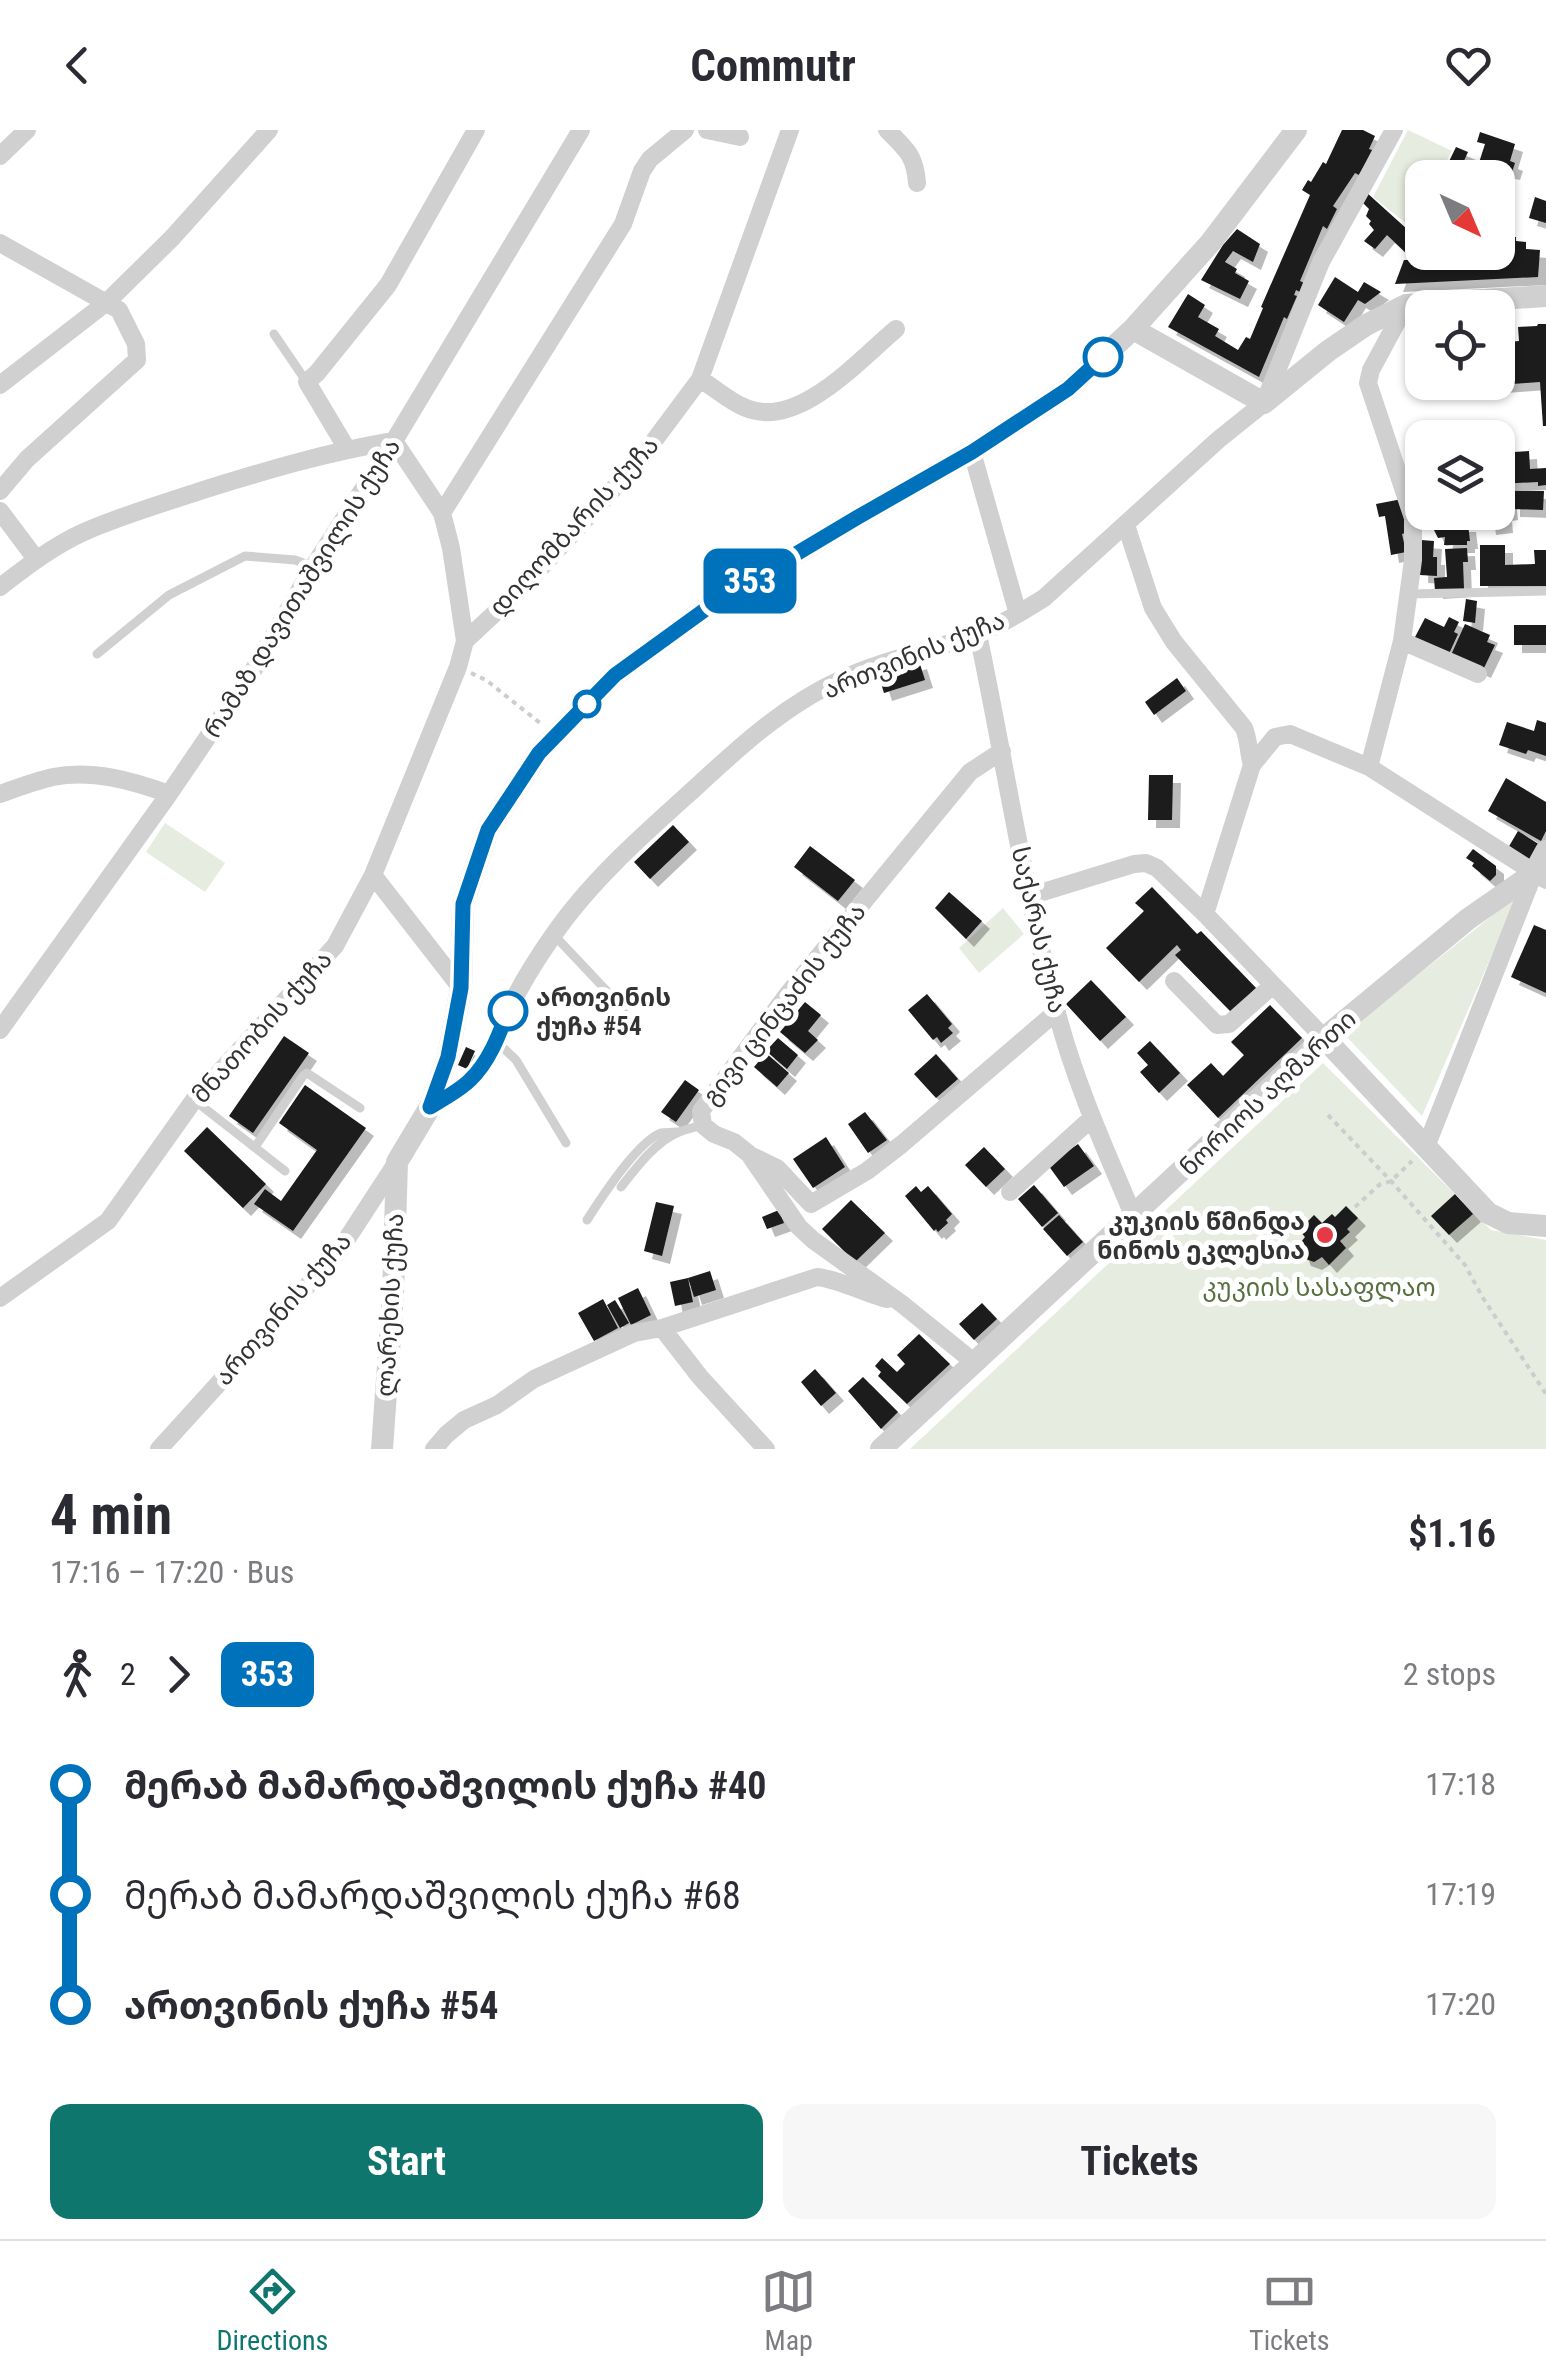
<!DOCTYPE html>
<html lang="en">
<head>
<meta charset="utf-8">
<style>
  :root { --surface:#fff; --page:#f7f7f7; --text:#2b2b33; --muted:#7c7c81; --line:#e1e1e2; --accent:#0f766e }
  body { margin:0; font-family:"Roboto Condensed","Noto Sans Georgian",sans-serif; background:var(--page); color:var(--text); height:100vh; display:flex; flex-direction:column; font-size:38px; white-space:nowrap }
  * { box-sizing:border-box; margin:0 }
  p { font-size:32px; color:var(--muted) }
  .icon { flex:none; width:55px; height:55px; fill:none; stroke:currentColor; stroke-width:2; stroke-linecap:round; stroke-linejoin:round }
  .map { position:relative; height:1319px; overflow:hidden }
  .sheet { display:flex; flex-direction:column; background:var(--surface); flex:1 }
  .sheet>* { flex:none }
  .badge { padding:0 20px; border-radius:15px; font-size:35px; line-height:65px }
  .needle { width:65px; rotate:136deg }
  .buttons { position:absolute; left:1405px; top:30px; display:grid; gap:20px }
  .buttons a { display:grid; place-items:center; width:110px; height:110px; border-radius:20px; background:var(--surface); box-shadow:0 2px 8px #0004; font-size:50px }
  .map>.badge { position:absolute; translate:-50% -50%; box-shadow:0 0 0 5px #fff }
  .legs { display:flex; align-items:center; gap:15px; height:110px; padding:0 50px; font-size:32px }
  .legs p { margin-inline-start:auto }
  .overview { display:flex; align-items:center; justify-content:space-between; height:170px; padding:0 50px }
  h1 { font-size:55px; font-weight:700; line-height:75px }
  .action { display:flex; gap:20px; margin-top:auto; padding:20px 50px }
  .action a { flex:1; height:115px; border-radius:20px; background:var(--accent); color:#fff; font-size:40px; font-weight:700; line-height:115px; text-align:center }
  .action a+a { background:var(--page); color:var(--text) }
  ul { padding:0 50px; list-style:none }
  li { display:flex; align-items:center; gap:35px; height:110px; font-size:38px }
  li i { display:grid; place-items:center; width:15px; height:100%; margin:0 12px; background:currentColor }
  li i::after { content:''; width:25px; height:25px; margin:-12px; border:8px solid; border-radius:50%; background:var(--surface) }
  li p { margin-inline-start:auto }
  li:first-child i { background:linear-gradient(#0000 50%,currentColor 0) }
  li:last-child i { background:linear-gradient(currentColor 50%,#0000 0) }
  header { display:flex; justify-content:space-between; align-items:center; height:130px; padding:0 50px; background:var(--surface); font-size:45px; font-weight:700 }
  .tab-bar { display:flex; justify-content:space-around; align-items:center; height:140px; border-top:2px solid var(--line); background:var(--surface); font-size:28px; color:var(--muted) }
  .tab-bar a { display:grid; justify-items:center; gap:5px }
  .tab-bar .current { color:var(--accent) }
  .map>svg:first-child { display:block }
  .green { fill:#e6ecdf }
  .building { fill:#1a1a1a; filter:url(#shadow) }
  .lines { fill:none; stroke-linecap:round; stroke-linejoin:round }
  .path { stroke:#cdcdcd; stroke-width:4; stroke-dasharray:5 5; stroke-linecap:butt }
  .service { stroke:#d0d0d0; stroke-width:9 }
  .minor { stroke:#d0d0d0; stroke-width:18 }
  .tertiary { stroke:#d0d0d0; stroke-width:22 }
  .line-1-casing { stroke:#fff; stroke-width:22 }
  .line-1 { stroke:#0072bc; stroke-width:15 }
  .stop-1-dot { fill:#fff; stroke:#0072bc; stroke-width:5 }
  .poi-dot { fill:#e63946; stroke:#fff; stroke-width:4 }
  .labels { text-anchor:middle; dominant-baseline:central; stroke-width:10; stroke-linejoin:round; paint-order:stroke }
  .street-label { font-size:25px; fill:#333; stroke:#fff }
  .stop-label { font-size:25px; font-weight:bold; fill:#333; stroke:#fff; text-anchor:start }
  .poi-label { font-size:25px; font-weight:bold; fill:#333; stroke:#fff; text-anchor:end }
  .park-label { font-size:25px; fill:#56703f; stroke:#fff }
</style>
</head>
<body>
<header><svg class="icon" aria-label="back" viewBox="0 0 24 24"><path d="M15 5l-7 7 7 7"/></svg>Commutr<svg class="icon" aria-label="heart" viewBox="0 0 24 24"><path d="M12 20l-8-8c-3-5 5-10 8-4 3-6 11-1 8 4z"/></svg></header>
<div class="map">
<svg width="1546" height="1319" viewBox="0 0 1546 1319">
  <defs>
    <filter id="shadow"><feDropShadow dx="8" dy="8" stdDeviation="0" flood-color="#0004"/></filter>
  </defs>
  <rect width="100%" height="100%" fill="#fff"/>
  <path class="green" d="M 1408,0 L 1452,21 L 1438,47 L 1422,48 L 1422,78 L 1412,98 L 1373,67 Z
    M 165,693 L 225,733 L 205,762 L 146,722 Z
    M 1518,765 L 1422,986 L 1344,904 Z
    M 1003,778 L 1024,804 L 979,843 L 959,818 Z
    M 1323,933 L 1491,1100 L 1546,1110 L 1546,1319 L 910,1319 Z"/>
  <path class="building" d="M 1342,0 L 1363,0 L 1375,6 L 1369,19 L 1372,20 L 1359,45 L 1355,43 L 1333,76 L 1337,79 L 1327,99 L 1323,96 L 1300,151 L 1304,153 L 1300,162 L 1296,160 L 1294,165 L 1297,166 L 1287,189 L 1284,187 L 1259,247 L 1168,197 L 1188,164 L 1205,175 L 1198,187 L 1219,199 L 1215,206 L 1238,220 L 1246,207 L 1250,209 L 1263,178 L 1261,177 L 1310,65 L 1302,60 L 1308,50 L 1311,52 L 1323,32 L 1326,34 Z
    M 1480,2 L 1515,14 L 1510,31 L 1515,33 L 1512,42 L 1507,41 L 1500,60 L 1498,59 L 1498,48 L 1475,45 L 1485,14 L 1477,12 Z
    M 1456,17 L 1468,22 L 1456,48 L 1441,48 Z
    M 1366,62 L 1418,109 L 1407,124 L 1387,105 L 1375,119 L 1364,111 L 1374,100 L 1369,94 L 1371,91 L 1366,86 L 1369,79 L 1361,71 Z
    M 1535,67 L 1546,71 L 1546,93 L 1529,88 Z
    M 1237,99 L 1260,114 L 1253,132 L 1233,121 L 1225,132 L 1237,139 L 1235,143 L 1249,151 L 1240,169 L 1201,150 L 1223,115 Z
    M 1498,107 L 1516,107 L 1516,111 L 1526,112 L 1526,119 L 1540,120 L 1538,147 L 1395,154 L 1404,130 L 1448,130 L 1452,122 L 1476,122 L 1474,128 L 1492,130 L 1494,122 L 1498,122 Z
    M 1335,147 L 1358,162 L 1364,152 L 1381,162 L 1365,174 L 1358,170 L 1344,192 L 1318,175 Z
    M 1538,194 L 1546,194 L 1546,296 L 1543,296 L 1540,252 L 1498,255 L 1498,213 L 1519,211 L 1518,197 L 1537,196 Z
    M 1529,321 L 1530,339 L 1546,338 L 1546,355 L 1538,356 L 1538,352 L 1498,354 L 1498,323 Z
    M 1512,361 L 1544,361 L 1543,380 L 1512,379 Z
    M 1498,362 L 1508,362 L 1510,382 L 1504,383 L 1505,395 L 1488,397 L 1486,382 L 1498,382 Z
    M 1402,369 L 1408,402 L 1402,404 L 1406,422 L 1391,425 L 1385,386 L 1379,387 L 1376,374 Z
    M 1431,394 L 1468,394 L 1470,411 L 1467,411 L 1467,415 L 1444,415 L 1445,407 L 1438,408 Z
    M 1421,410 L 1434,411 L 1433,427 L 1437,427 L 1437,446 L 1420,445 Z
    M 1480,415 L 1505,415 L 1505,435 L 1535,434 L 1534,420 L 1546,420 L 1546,456 L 1480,456 Z
    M 1467,418 L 1468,432 L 1463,432 L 1464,459 L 1435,461 L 1434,448 L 1447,447 L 1445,419 Z
    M 1466,469 L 1477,471 L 1475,493 L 1463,491 Z
    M 1449,487 L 1459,492 L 1454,502 L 1458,504 L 1448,526 L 1414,509 L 1425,488 L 1444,497 Z
    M 1465,494 L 1490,505 L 1487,512 L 1495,515 L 1483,540 L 1451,525 Z
    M 1514,495 L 1546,495 L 1546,515 L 1514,515 Z
    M 919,531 L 925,550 L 884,563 L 878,544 Z
    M 1177,548 L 1186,561 L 1154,585 L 1145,572 Z
    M 1537,590 L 1546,593 L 1546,626 L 1528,620 L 1526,624 L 1499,615 L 1507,592 L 1534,601 Z
    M 1149,645 L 1173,645 L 1172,690 L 1148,690 Z
    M 1506,648 L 1546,672 L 1546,701 L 1541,711 L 1488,681 Z
    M 673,695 L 689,712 L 650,749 L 634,732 Z
    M 1518,701 L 1540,715 L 1531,732 L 1508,718 Z
    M 810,716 L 855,750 L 838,771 L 794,737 Z
    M 1473,719 L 1496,736 L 1496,745 L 1490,751 L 1472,736 L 1474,733 L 1466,728 Z
    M 1152,757 L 1197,804 L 1201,801 L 1256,858 L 1231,882 L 1175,825 L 1181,820 L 1177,815 L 1139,852 L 1106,818 L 1144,781 L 1135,773 Z
    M 949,762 L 982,791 L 966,809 L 935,778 Z
    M 1534,795 L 1546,800 L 1546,863 L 1511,847 Z
    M 1091,850 L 1126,887 L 1100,911 L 1066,874 Z
    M 927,864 L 952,894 L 948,898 L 953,903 L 941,913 L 937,907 L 933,910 L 908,880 Z
    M 805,872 L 821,885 L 808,901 L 818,910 L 805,923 L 780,902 Z
    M 1270,875 L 1302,908 L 1218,988 L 1187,955 L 1211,933 L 1223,946 L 1244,925 L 1231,912 Z
    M 284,906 L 309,923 L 253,1003 L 229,986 Z
    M 778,908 L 798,925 L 787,939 L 766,921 Z
    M 1150,911 L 1180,943 L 1159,963 L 1140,942 L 1148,935 L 1137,923 Z
    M 466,917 L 475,921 L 467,939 L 458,935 Z
    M 766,923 L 789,943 L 777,957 L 754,937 Z
    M 936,924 L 958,949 L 936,968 L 914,944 Z
    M 685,950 L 699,960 L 676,992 L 661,982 Z
    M 305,955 L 366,998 L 293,1101 L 254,1074 L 265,1059 L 281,1071 L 317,1020 L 279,993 Z
    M 865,982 L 887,1010 L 868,1023 L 848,994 Z
    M 207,997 L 266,1054 L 243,1078 L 184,1021 Z
    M 826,1007 L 845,1037 L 813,1058 L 793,1029 Z
    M 1078,1014 L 1094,1036 L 1064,1057 L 1048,1035 Z
    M 984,1017 L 1005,1039 L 986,1057 L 965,1035 Z
    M 1034,1055 L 1058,1083 L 1042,1097 L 1018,1069 Z
    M 916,1056 L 921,1062 L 928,1056 L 952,1084 L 946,1090 L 948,1093 L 938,1102 L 936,1099 L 934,1101 L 905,1066 Z
    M 1455,1064 L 1473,1084 L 1449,1105 L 1431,1086 Z
    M 851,1070 L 885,1103 L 855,1132 L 822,1099 Z
    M 656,1072 L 674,1076 L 662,1126 L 644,1121 Z
    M 1346,1076 L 1358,1088 L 1347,1099 L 1350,1102 L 1340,1111 L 1346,1118 L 1329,1135 L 1322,1127 L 1314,1132 L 1303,1128 L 1298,1116 L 1305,1107 L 1299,1100 L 1314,1085 L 1322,1093 L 1332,1084 L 1335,1087 Z
    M 779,1080 L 784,1093 L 767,1099 L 762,1087 Z
    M 1059,1085 L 1083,1112 L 1067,1126 L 1043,1099 Z
    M 710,1141 L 716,1160 L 694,1167 L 688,1148 Z
    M 688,1148 L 693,1172 L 675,1176 L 670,1152 Z
    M 638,1158 L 651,1185 L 631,1195 L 618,1168 Z
    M 603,1169 L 618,1198 L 594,1211 L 578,1183 Z
    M 615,1170 L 629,1193 L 620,1198 L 607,1175 Z
    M 982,1173 L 997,1189 L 974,1210 L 959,1194 Z
    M 919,1204 L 950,1234 L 907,1274 L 878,1246 L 881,1242 L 875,1236 L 882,1228 L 897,1242 L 905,1234 L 897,1225 Z
    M 815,1239 L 836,1263 L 821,1276 L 801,1252 Z
    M 863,1247 L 898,1282 L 881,1299 L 848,1261 Z"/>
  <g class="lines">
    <path class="path" d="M 471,543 L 486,550 L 540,593
      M 1328,985 L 1391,1051 L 1465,1135 L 1483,1168 L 1546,1264
      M 1355,1077 L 1379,1055 L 1391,1051 L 1412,1031"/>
    <path class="service" d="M 274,204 L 306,251
      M 1409,464 L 1546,461
      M 97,524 L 169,465 L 245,426 L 295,430 L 312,436
      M 553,804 L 621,876 L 630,893
      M 496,911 L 516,930 L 566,1013
      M 194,970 L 285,1041
      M 255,1017 L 303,946 L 307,943 L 360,978
      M 621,1057 C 636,1038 656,1011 679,1002 C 687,999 695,997 703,995
      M 587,1090 C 601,1068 637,1012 661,1003 C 666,1002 671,1003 677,1002"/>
    <path class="minor" d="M 707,0 L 740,7
      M 887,0 C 906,19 915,25 917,53
      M 0,26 L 27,0
      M 0,113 L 119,180 L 136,214 L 137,230 L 27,329 L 0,361
      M 700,249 C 715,258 730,272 746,278 C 798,300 860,229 896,199
      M 0,255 L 107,172 L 172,108 L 269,0
      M 347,319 L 307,252 L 317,243 L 388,155 L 476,0
      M 972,322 L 1018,484
      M 0,381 L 36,429
      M 442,383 L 623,94 L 642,41 L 650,29 L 685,0
      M 1126,395 L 1153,478 L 1174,512 L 1244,598 C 1249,610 1248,622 1252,635
      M 0,457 C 26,437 53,416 84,402 C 120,386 161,374 200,361 C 264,341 327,322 394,311
      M 978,504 C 1004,628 1023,755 1056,879 C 1074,950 1105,1019 1134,1087
      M 465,511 L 525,455 L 639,331 L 700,249 L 790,0
      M 1402,511 L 1478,544
      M 1369,637 L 1402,511 L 1413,430 L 1413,388 L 1368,253 L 1371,240 L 1406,175
      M 0,664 C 17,658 35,651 53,647 C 92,639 133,651 169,664
      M 373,745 L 461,858
      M 1030,766 L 1134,734 L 1146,733 L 1157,738 L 1205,784 L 1324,908
      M 1205,784 L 1252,635 L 1275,607 L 1290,604 L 1369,637 L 1546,750
      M 1174,851 L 1217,895 L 1229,894 L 1273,855
      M 0,900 L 169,664 L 254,539 L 313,437 L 394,311 L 581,0
      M 430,977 C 443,969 457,961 468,952 C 490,934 498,904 509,879 C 521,854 536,830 552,807 C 590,751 644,704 694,659 C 738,618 785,575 840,550 C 884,529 932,521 977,504 C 1001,495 1023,481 1044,468 L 1218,310 L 1264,273 L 1321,132 L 1394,0
      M 1426,1017 L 1534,743
      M 752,1026 L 777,1038 L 811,1074 L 867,1041 L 902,1014 L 1056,882
      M 1010,1062 L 1092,988
      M 0,1168 L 108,1091 L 194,970 L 335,816 L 373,745 L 458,537 L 465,511 L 451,418 L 442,383 L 394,311
      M 662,1198 L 700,1247 L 766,1319
      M 975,1233 L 902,1174 L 813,1110 L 799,1097 L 749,1024 L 734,1012 L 714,1004 L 703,995 L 701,981 L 787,865 L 970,642 L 1002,621
      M 159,1319 L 339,1121 L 397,1032
      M 434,1319 L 446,1305 L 464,1290 L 497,1275 L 534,1249 L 634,1203 L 662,1198 L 817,1147 C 842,1150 863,1163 887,1169"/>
    <path class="tertiary" d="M 1133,199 L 1264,273 L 1328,221 L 1366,195 L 1406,175 L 1546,166
      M 1324,908 L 1488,1083 L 1508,1093 L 1546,1096
      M 382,1319 L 393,1165 L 397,1032 L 430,977 L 448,927 L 461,858 L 463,774 L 488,700 L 539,623 L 615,545 L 717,471 L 858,387 L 972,322 L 1068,259 L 1133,199 L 1211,112 L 1296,0
      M 881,1319 L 1324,908 L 1468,789 L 1534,743 L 1546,721"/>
  </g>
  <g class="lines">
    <defs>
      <path id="line-1" d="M 508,881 C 499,905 489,932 470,950 C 459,961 443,969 430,977 L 448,927 L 461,858 L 463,774 L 488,700 L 539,623 L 615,545 L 717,471 L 858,387 L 972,322 L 1068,259 L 1103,227"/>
    </defs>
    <use href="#line-1" class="line-1-casing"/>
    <use href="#line-1" class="line-1"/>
  </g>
  <g class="stop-1-dot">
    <circle cx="1103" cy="227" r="18"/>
    <circle cx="587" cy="574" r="12"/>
    <circle cx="508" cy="881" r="18"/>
  </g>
  <circle class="poi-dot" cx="1325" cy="1105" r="10"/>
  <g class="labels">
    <g class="street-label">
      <text transform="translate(574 396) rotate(-47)">დიღომბარის ქუჩა</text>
      <text transform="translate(302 458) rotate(-58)">რამაზ დავითაშვილის ქუჩა</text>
      <text transform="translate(914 525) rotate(-22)">ართვინის ქუჩა</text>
      <text transform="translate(1039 800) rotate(77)">საქარას ქუჩა</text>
      <text transform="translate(784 874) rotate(-52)">გივი ცინცაძის ქუჩა</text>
      <text transform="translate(262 897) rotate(-48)">მნათობის ქუჩა</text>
      <text transform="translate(1268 963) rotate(-43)">ნორიოს აღმართი</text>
      <text transform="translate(390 1175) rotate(-87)">ლარეხის ქუჩა</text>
      <text transform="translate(283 1179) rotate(-49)">ართვინის ქუჩა</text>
    </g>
    <g class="stop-label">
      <text x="536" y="867">ართვინის<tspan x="536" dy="29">ქუჩა #54</tspan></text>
    </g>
    <g class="poi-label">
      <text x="1305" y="1091">კუკიის წმინდა<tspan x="1305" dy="29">ნინოს ეკლესია</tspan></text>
    </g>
    <g class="park-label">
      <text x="1319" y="1157">კუკიის სასაფლაო</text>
    </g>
  </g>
</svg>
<div class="buttons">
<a><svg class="needle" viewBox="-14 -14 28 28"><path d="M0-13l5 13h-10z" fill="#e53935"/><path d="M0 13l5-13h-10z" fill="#7c7c81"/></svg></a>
<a><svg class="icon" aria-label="locate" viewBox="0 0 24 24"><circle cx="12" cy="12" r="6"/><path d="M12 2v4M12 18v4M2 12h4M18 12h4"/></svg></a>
<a><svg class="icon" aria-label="layers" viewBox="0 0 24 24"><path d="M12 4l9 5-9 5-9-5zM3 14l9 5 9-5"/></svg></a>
</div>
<b class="badge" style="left:750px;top:451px;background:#0072bc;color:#fff">353</b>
</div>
<section class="sheet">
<div class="overview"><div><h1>4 min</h1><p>17:16 – 17:20 · Bus</p></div><b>$1.16</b></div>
<div class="legs"><svg class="icon" aria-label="walk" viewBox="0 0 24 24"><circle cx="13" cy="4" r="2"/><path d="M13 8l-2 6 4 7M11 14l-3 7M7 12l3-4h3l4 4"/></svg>2<svg class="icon" aria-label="forward" viewBox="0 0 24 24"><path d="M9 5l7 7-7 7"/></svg><b class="badge" style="background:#0072bc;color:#fff">353</b><p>2 stops</p></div>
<ul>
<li><i style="color:#0072bc"></i><b>მერაბ მამარდაშვილის ქუჩა #40</b><p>17:18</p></li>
<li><i style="color:#0072bc"></i><span>მერაბ მამარდაშვილის ქუჩა #68</span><p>17:19</p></li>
<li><i style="color:#0072bc"></i><b>ართვინის ქუჩა #54</b><p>17:20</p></li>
</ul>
<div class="action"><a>Start</a><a>Tickets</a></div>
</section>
<nav class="tab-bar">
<a class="current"><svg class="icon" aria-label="directions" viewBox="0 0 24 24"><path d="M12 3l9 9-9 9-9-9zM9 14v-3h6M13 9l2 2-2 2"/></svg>Directions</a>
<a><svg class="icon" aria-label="map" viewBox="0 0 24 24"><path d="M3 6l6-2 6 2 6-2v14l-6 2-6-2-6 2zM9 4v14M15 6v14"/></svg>Map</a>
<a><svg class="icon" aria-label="tickets" viewBox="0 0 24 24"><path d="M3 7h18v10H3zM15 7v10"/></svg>Tickets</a>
</nav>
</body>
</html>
